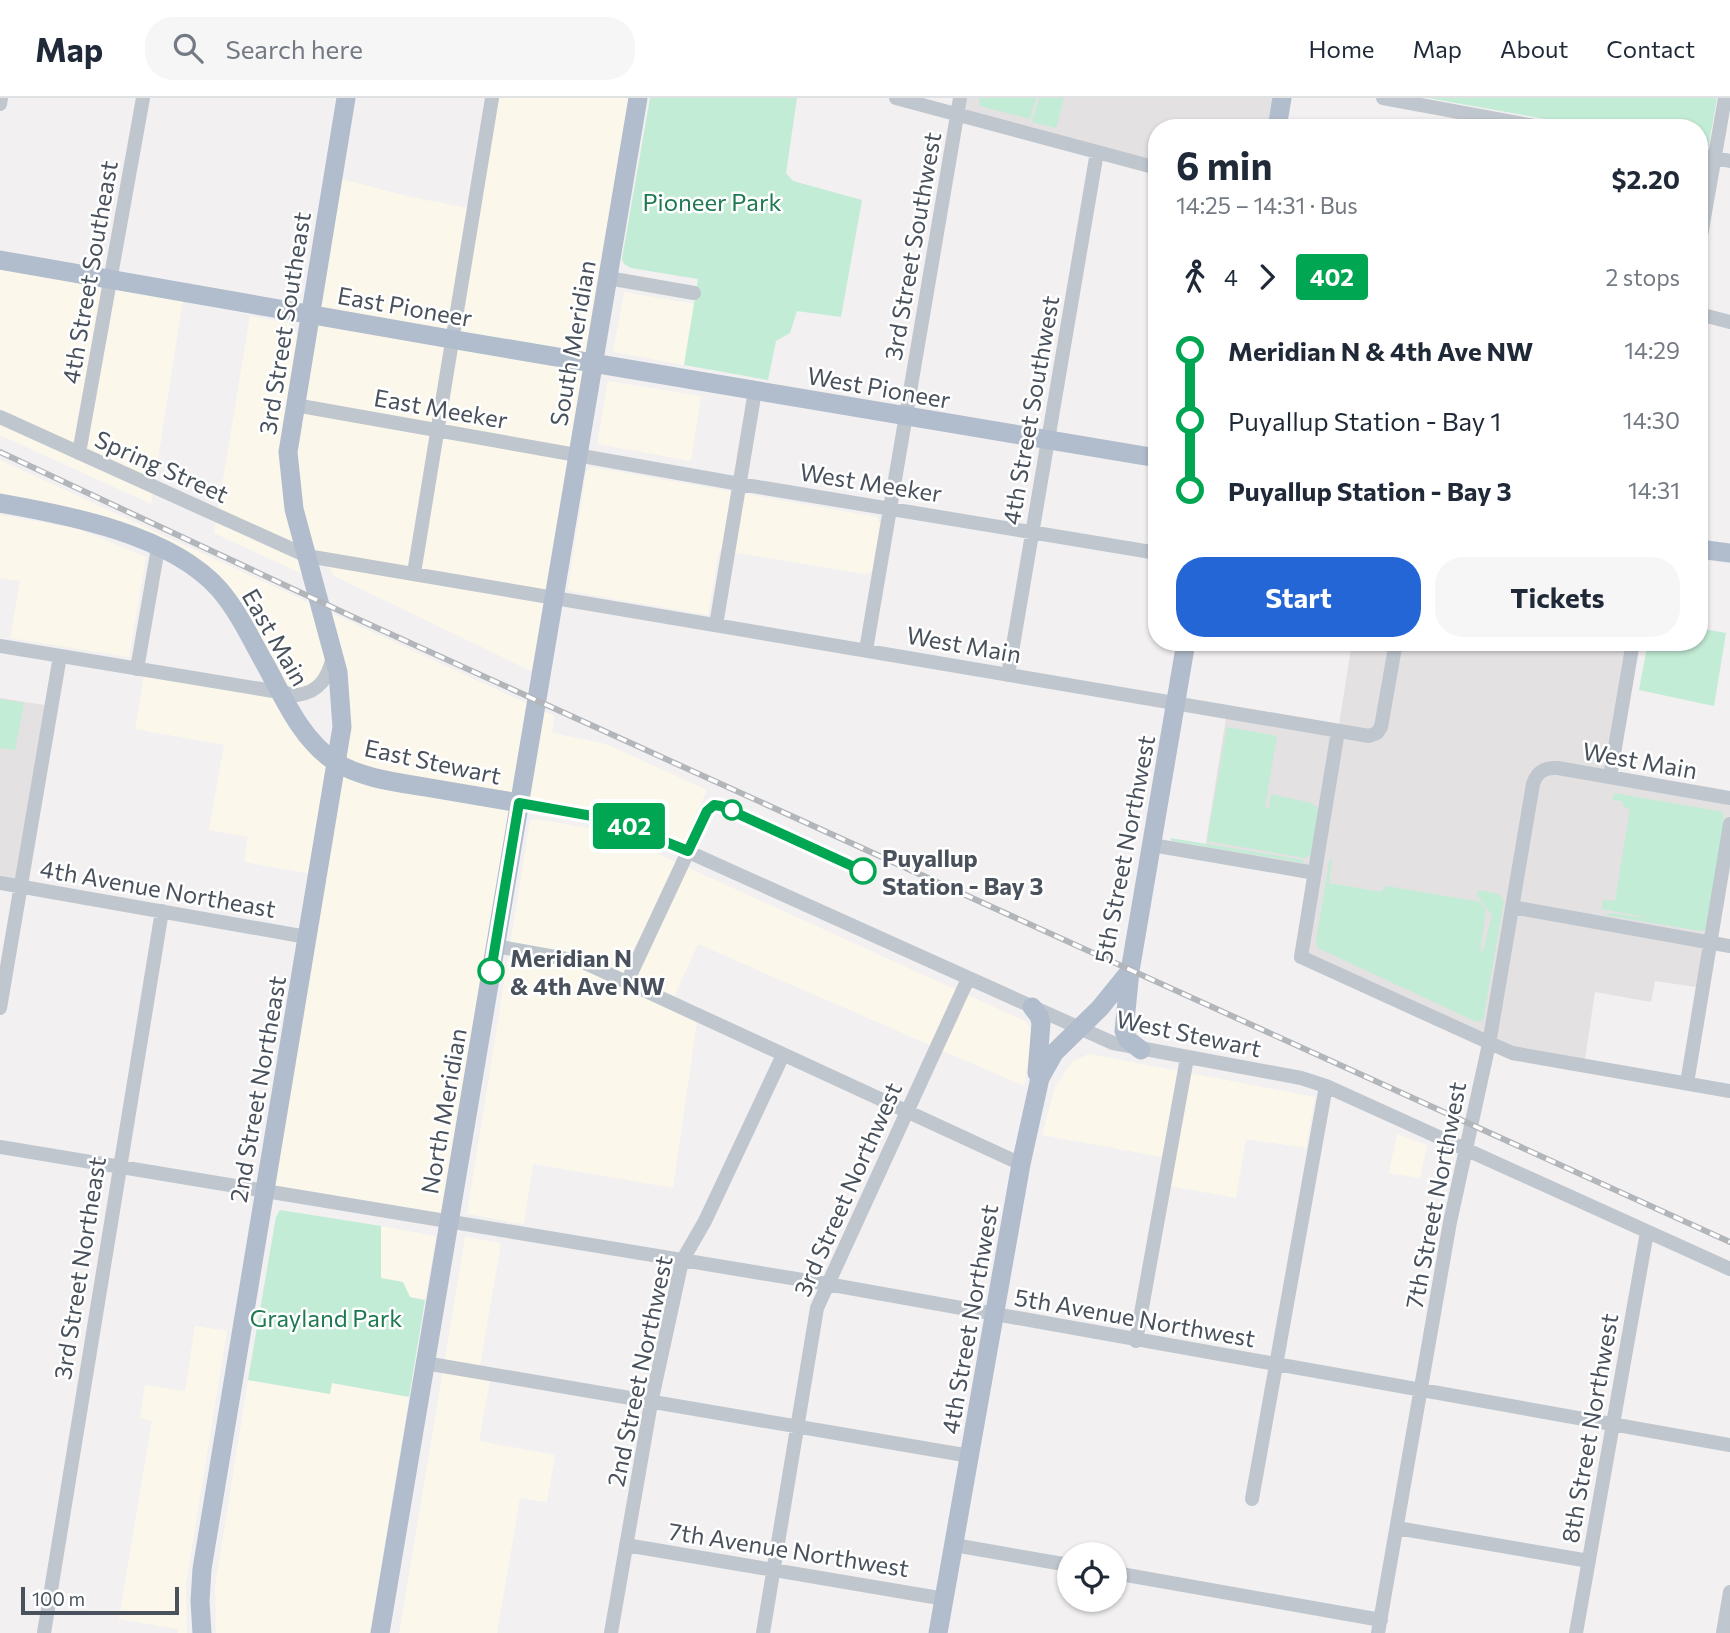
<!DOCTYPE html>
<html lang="en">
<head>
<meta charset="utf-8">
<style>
  :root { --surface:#fff; --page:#f6f6f7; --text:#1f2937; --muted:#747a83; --line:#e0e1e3; --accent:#2566d6 }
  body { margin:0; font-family:Commissioner,sans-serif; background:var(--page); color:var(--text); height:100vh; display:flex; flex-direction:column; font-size:26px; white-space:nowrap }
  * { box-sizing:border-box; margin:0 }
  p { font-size:23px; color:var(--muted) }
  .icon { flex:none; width:38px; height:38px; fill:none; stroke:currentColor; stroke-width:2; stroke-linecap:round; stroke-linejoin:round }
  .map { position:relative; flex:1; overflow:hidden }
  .drawer { position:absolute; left:1148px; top:21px; width:560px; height:532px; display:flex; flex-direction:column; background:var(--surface); border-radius:28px; box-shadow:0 2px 5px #0004 }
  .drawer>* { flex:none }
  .badge { padding:0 14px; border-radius:5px; font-size:24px; line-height:46px }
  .tools { position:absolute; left:1057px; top:1444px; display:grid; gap:14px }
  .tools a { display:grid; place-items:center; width:70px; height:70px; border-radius:50%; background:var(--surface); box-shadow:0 2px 5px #0004; font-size:35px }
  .scale { position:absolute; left:21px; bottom:18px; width:158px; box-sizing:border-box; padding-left:7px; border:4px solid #49525c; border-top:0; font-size:19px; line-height:24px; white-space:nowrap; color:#49525c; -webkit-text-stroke:5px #fff; paint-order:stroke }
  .map>.badge { position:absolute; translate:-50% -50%; box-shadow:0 0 0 4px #fff }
  .legs { display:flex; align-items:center; gap:10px; height:77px; padding:0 28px; font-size:23px }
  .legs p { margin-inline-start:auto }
  .overview { display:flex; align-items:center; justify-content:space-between; height:119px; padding:0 28px }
  h1 { font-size:38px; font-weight:700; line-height:52px }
  .action { display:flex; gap:14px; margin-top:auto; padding:14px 28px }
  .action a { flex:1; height:80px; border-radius:28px; background:var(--accent); color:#fff; font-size:28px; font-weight:700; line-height:80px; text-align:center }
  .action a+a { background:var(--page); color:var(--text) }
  ul { padding:0 28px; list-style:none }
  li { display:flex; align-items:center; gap:24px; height:70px; font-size:26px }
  li i { display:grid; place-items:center; width:10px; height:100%; margin:0 9px; background:currentColor }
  li i::after { content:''; width:18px; height:18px; margin:-9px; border:5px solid; border-radius:50%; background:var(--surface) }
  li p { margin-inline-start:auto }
  li:first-child i { background:linear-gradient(#0000 50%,currentColor 0) }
  li:last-child i { background:linear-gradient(currentColor 50%,#0000 0) }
  header { display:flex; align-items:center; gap:42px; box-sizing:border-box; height:98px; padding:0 35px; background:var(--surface); border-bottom:2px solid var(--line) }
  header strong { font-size:33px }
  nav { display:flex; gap:38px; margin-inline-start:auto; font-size:24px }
  .search { width:490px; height:63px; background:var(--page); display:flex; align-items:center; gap:18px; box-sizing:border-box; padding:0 24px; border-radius:28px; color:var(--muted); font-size:26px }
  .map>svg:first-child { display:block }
  .commercial { fill:#fbf8eb; fill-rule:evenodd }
  .education { fill:#e3e1e1 }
  .green { fill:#c2ecd5 }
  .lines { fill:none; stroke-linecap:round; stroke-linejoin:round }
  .minor { stroke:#bfc6ce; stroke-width:14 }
  .major { stroke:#b1bdcd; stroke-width:19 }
  .rail-casing { stroke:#b2b5ba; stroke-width:6 }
  .rail { stroke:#fff; stroke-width:3.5; stroke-dasharray:10; stroke-linecap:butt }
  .line-1-casing { stroke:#fff; stroke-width:16 }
  .line-1 { stroke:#00a651; stroke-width:10 }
  .stop-1-dot { fill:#fff; stroke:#00a651; stroke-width:3.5 }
  .labels { text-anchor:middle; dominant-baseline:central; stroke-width:5; stroke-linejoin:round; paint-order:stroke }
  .park-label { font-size:24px; fill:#1e7952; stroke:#fff }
  .street-label { font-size:24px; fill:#49525c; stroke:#fff }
  .stop-label { font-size:24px; font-weight:bold; fill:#49525c; stroke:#fff; text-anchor:start }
</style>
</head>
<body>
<header>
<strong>Map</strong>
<div class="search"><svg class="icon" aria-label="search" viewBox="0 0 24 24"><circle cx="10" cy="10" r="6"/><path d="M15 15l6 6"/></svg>Search here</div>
<nav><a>Home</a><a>Map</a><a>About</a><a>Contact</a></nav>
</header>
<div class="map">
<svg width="1730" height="1535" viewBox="0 0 1730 1535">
  <rect width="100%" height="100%" fill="#f2f0f0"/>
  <path class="commercial" d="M 492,0 L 638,0 L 554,499 L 531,573 L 334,478 L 323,460 L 307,458 L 313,481 L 214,435 L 250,218 L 288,225 L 293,229 L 300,242 L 333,79 L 411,99 L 474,111 Z
    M 0,162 L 184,195 L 151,406 L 0,337 Z
    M 624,194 L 694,206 L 684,267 L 613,254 Z
    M 608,283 L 701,298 L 691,363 L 597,346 Z
    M 0,362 L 554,618 L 552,635 L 606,646 L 707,692 L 681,750 L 642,733 L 519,706 L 449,1125 L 265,1093 L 318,777 L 244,764 L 248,739 L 209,732 L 224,647 L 135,631 L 145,572 L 281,595 L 238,517 L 158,450 L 0,405 ZM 334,557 L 331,691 L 326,669 L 283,595 L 323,584 Z
    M 591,369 L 877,419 L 880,427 L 872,474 L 864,476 L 719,452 L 708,517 L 569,493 L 568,489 L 586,375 Z
    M 0,417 L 76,430 L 146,459 L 129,559 L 10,540 L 20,483 L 0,480 Z
    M 537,721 L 610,734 L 1027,924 L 1032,935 L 1024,988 L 698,846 L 674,899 L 699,909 L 673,1090 L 533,1066 L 524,1126 L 467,1116 L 530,723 Z
    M 1089,956 L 1315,999 L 1306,1050 L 1246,1041 L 1236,1100 L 1158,1086 L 1162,1059 L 1042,1037 L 1055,989 L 1073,963 Z
    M 1397,1036 L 1427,1047 L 1420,1080 L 1389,1075 Z
    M 381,1128 L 436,1138 L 425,1202 L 409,1199 L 403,1184 L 381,1180 Z
    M 465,1139 L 501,1145 L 479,1274 L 491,1277 L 479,1343 L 555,1357 L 547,1404 L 520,1400 L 497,1535 L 399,1535 Z
    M 195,1228 L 227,1233 L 186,1486 L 187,1535 L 178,1535 L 178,1531 L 119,1521 L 152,1323 L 140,1320 L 145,1287 L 185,1293 Z
    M 248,1282 L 329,1296 L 332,1285 L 409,1299 L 370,1535 L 216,1535 L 215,1489 Z"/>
  <path class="education" d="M 960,0 L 1282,0 L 1277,30 L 1157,30 L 1157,70 L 957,16 Z
    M 1352,544 L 1633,544 L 1610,679 L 1730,700 L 1730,726 L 1703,890 L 1655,883 L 1651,904 L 1595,894 L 1584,968 L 1511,955 L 1301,859 L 1315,775 L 1204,756 L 1227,614 L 1338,633 Z
    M 0,600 L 51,608 L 21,788 L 0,785 Z"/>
  <path class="green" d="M 650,0 L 797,0 L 786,75 L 793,83 L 862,102 L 841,219 L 797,213 L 790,235 L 776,243 L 768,282 L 684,267 L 698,181 L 631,170 L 624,166 L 622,161 Z
    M 979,0 L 1036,0 L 1030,21 L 980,8 Z
    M 1039,0 L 1064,0 L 1056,30 L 1032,24 Z
    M 1428,0 L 1717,0 L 1708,51 L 1699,49 L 1699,30 L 1595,30 Z
    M 1699,530 L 1726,535 L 1714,608 L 1639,592 L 1648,544 L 1699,544 Z
    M 0,601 L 24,605 L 15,652 L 0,650 Z
    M 1227,629 L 1277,638 L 1265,709 L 1269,710 L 1271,696 L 1311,705 L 1319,711 L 1311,757 L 1305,760 L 1207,743 Z
    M 1614,695 L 1723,714 L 1725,734 L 1705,832 L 1701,833 L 1605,817 L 1611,815 L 1643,820 L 1644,819 L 1602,811 L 1603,802 L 1615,803 L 1630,711 L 1624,709 L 1622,703 L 1613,702 Z
    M 1170,740 L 1303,762 L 1304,765 L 1172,743 Z
    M 1330,760 L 1332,761 L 1329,785 L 1381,794 L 1386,788 L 1481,804 L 1486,813 L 1480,853 L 1483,853 L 1492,817 L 1477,797 L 1478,792 L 1499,796 L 1504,803 L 1483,922 L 1477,924 L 1318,850 L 1316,842 Z
    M 280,1112 L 381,1128 L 381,1180 L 403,1184 L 410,1199 L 425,1202 L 409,1299 L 332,1285 L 330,1296 L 248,1282 L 276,1119 Z"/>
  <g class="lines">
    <path class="minor" d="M 896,0 L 1157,70
      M 1383,0 L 1545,30
      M 0,6 L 1,0
      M 1699,57 L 1730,63
      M 1699,149 L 1725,0
      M 608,180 L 694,195
      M 1699,216 L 1730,224
      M 295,307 L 740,386 L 1157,455
      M 0,319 L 307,458 L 1369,638 L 1377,635 L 1381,629 L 1396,544
      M 79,355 L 143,0
      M 414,475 L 492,0
      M 716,527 L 755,293
      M 0,548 L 297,597 C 320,594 328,579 333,559
      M 866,552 L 960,0
      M 137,571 L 158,450
      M 1008,577 L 1097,54
      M 1338,633 L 1301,859 L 1512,955 L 1730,993
      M 1610,679 L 1633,544
      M 519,705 L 609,721 L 642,733 L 1113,945 L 1301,980 L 1326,988 L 1730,1171
      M 1152,747 L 1315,775
      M 0,785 L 307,839
      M 1512,809 L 1730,848
      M 495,848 L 583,864 L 1021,1066
      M 627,884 L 708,711
      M 0,910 L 60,558
      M 1687,985 L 1730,726
      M 0,1049 L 827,1186 L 1730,1347
      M 1136,1243 L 1187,960
      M 425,1265 L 970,1358
      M 1252,1401 L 1326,988
      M 1397,1430 L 1589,1463
      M 626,1447 L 945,1501
      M 954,1447 L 1069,1467
      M 1115,1475 L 1381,1522
      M 44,1535 L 162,813
      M 611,1535 L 651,1305 L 682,1163 L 705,1123 L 783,957
      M 763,1535 L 817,1210 L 968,881
      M 1378,1535 L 1450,1124 L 1489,946 L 1533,686 C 1537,674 1544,669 1558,670 L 1730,700
      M 1576,1535 L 1647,1134
      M 1723,1535 L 1730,1494"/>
    <path class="major" d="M 1277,30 L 1282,0
      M 0,162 L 456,242 L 1157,360
      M 0,405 C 69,417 171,437 219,491 C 238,513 250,539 264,564 C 283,598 300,640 334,663 C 360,680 395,684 425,689 C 456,694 488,700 519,705
      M 1699,451 L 1730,455
      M 1032,909 L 1039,918 L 1041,925 L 1037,975
      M 1141,952 L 1128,942 L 1124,933 L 1130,873 L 1186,544
      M 202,1535 L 200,1503 L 202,1471 L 342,629 L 338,574 L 294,411 L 288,354 L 346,0
      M 380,1535 L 638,0
      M 938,1535 L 1021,1066 L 1040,980 L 1054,955 L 1100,910 L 1130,873"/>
    <defs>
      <path id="rail" d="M 0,354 L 353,519 L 1730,1144"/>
    </defs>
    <use href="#rail" class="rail-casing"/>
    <use href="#rail" class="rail"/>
  </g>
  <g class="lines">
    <defs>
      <path id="line-1" d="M 491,873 L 519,705 L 609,721 L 688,753 L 707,713 L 714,707 L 721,708 L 863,773"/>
    </defs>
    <use href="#line-1" class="line-1-casing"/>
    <use href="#line-1" class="line-1"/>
  </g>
  <g class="stop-1-dot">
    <circle cx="732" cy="712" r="9"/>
    <circle cx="863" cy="773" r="12"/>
    <circle cx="491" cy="873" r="12"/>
  </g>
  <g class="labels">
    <g class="park-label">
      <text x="712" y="103">Pioneer Park</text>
      <text x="326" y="1219">Grayland Park</text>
    </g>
    <g class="street-label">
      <text transform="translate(912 148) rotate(-80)">3rd Street Southwest</text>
      <text transform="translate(89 174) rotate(-80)">4th Street Southeast</text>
      <text transform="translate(405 208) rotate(10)">East Pioneer</text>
      <text transform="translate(284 225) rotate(-81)">3rd Street Southeast</text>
      <text transform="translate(572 245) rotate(-80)">South Meridian</text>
      <text transform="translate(879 289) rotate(10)">West Pioneer</text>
      <text transform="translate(441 310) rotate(10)">East Meeker</text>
      <text transform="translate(1030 312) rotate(-80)">4th Street Southwest</text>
      <text transform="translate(162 368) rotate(24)">Spring Street</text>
      <text transform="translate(871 384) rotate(9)">West Meeker</text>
      <text transform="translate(276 539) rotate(60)">East Main</text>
      <text transform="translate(964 546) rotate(10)">West Main</text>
      <text transform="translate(1640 662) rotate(10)">West Main</text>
      <text transform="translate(433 663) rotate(12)">East Stewart</text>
      <text transform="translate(1124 751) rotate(-79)">5th Street Northwest</text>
      <text transform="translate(158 790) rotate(10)">4th Avenue Northeast</text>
      <text transform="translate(1189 935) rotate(12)">West Stewart</text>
      <text transform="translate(257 991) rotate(-80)">2nd Street Northeast</text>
      <text transform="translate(443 1013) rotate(-80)">North Meridian</text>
      <text transform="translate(847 1091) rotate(-66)">3rd Street Northwest</text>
      <text transform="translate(1435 1097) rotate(-79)">7th Street Northwest</text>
      <text transform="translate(79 1170) rotate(-81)">3rd Street Northeast</text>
      <text transform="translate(1135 1219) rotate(10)">5th Avenue Northwest</text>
      <text transform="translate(969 1221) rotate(-80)">4th Street Northwest</text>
      <text transform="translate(639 1273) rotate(-78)">2nd Street Northwest</text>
      <text transform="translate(1589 1330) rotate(-80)">8th Street Northwest</text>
      <text transform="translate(789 1451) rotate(9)">7th Avenue Northwest</text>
    </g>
    <g class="stop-label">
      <text x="882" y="759">Puyallup<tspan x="882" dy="28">Station - Bay 3</tspan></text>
      <text x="510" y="859">Meridian N<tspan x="510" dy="28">&amp; 4th Ave NW</tspan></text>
    </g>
  </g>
</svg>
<div class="tools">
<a><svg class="icon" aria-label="locate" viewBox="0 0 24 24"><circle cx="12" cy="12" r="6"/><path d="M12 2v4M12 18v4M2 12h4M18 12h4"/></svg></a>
</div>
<div class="scale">100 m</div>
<b class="badge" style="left:629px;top:728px;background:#00a651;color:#fff">402</b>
<section class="drawer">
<div class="overview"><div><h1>6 min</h1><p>14:25 – 14:31 · Bus</p></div><b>$2.20</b></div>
<div class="legs"><svg class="icon" aria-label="walk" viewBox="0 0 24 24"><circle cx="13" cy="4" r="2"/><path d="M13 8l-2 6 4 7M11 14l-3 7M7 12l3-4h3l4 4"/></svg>4<svg class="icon" aria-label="forward" viewBox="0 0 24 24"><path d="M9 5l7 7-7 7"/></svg><b class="badge" style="background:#00a651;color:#fff">402</b><p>2 stops</p></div>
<ul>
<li><i style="color:#00a651"></i><b>Meridian N &amp; 4th Ave NW</b><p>14:29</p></li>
<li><i style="color:#00a651"></i><span>Puyallup Station - Bay 1</span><p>14:30</p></li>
<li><i style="color:#00a651"></i><b>Puyallup Station - Bay 3</b><p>14:31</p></li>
</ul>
<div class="action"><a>Start</a><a>Tickets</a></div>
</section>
</div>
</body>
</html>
